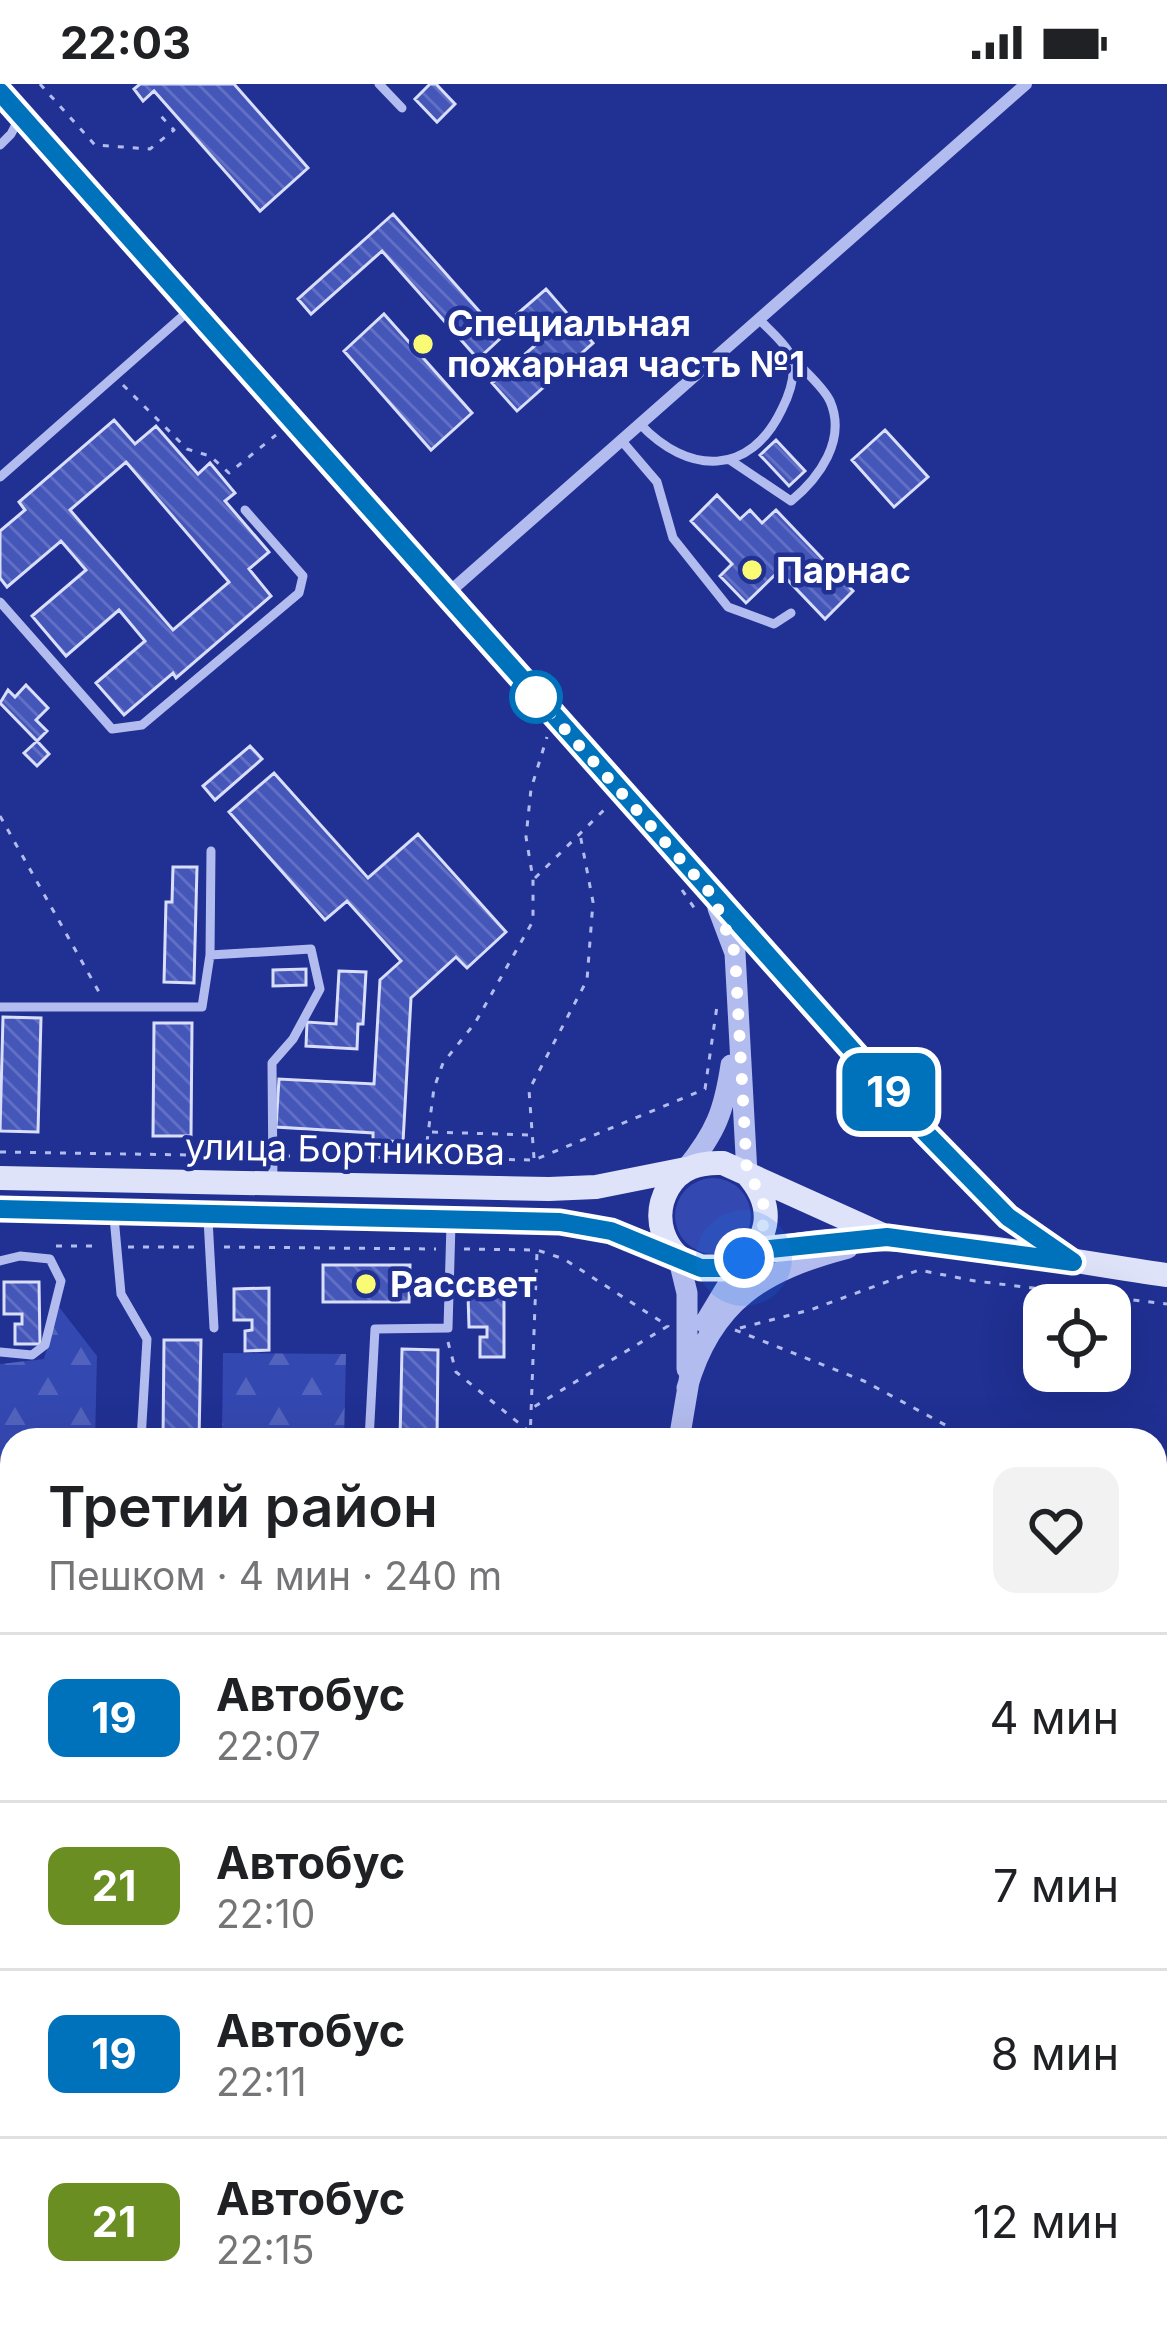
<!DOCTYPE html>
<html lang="ru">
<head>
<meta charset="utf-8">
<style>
  :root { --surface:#fff; --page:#f2f2f2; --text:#202124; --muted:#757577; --line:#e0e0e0 }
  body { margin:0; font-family:Inter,sans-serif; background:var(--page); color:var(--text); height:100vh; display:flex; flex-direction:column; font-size:45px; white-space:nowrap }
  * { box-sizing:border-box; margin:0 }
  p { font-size:39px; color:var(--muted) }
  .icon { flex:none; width:66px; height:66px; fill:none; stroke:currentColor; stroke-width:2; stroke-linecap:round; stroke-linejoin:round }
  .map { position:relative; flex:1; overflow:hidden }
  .drawer { position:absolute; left:0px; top:1344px; width:1167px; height:903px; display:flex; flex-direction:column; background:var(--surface); border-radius:36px 36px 0 0; box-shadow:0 12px 48px #0002 }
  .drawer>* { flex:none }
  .badge { padding:0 24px; border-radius:18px; font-size:42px; line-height:78px }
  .controls { position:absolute; left:1023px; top:1200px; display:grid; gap:24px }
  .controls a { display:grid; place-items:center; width:108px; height:108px; border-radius:24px; background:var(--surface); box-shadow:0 12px 48px #0002; font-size:60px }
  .you { position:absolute; width:60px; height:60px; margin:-30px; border:9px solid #fff; border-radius:50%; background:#1a73e8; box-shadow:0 0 0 18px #1a73e833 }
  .map>.badge { position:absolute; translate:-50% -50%; box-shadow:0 0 0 6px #fff }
  .round { display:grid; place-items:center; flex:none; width:126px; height:126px; border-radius:24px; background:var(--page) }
  .head { display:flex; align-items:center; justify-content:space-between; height:204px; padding:0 48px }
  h1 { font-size:57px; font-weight:600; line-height:90px }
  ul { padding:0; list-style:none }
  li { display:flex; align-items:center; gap:36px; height:168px; padding:0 48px; border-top:3px solid var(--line) }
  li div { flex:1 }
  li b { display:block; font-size:45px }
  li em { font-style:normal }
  li .badge { min-width:132px; font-weight:700; text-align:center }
  .status { display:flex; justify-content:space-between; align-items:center; height:84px; padding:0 60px; background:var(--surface); direction:ltr }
  .status svg { height:33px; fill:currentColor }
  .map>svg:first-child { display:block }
  .green { fill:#3448b1 }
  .forest { fill:url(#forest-firs) }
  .building { fill:url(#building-back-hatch); stroke:#d9defa; stroke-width:3; fill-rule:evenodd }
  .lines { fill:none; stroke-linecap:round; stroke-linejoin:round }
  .path { stroke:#b3bcee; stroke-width:3; stroke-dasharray:6 9; stroke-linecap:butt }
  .service { stroke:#b3bcee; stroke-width:9 }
  .minor { stroke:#b3bcee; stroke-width:12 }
  .tertiary { stroke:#b3bcee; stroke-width:21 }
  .secondary { stroke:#dfe3fa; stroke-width:24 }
  .line-casing { stroke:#fff; stroke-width:27 }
  .line { stroke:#0072bc; stroke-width:18 }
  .walk { stroke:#fff; stroke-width:12; stroke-dasharray:0 21.6 }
  .poi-dot { fill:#f9fb74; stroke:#203093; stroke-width:4.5 }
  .stop-dot { fill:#fff; stroke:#0072bc; stroke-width:6 }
  .labels { text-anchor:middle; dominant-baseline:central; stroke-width:9; stroke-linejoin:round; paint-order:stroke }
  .poi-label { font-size:36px; font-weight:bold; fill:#fff; stroke:#203093; text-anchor:start }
  .street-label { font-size:36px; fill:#fff; stroke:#203093 }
</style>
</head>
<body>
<div class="status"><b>22:03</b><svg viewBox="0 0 49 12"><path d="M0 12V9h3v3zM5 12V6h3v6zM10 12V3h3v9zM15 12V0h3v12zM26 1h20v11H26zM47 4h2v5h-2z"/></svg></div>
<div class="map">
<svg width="1167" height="2246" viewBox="0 0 1167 2246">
  <defs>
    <pattern id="forest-firs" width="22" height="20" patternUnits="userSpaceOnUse" patternTransform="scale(3)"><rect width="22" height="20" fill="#3448b1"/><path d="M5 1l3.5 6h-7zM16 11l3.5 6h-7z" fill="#5263bd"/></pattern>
    <pattern id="building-back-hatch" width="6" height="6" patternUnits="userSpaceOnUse" patternTransform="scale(3)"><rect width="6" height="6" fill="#4556b9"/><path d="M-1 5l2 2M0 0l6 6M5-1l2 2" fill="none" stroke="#616fc4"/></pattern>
  </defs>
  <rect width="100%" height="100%" fill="#203093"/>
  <path class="green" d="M675 1132a38 38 0 1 1 76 0a38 38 0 1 1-76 0Z
    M 199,2235 L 311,2235 L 310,2246 L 198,2246 Z"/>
  <path class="forest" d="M 59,1223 L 97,1272 L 95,1356 L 12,1356 L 12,1502 L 0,1502 L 0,1280 L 44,1275 Z
    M 223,1269 L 346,1270 L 344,1356 L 222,1356 Z
    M 0,1531 L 12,1532 L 12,1742 L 0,1728 Z"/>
  <path class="building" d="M 140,0 L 234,0 L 308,84 L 260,127 L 154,7 L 143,17 L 134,5 Z
    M 430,0 L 436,0 L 455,20 L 437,38 L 415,15 Z
    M 393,130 L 502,253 L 478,275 L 382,167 L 311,230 L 298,215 Z
    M 546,205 L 593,259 L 517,327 L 492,299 L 539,258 L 516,231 Z
    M 384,230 L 472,329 L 431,366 L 344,267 Z
    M 114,336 L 135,360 L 156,342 L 198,390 L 210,379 L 235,409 L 225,417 L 269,468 L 249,485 L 271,512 L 176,594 L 173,589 L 124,631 L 96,599 L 145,557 L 119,526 L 66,572 L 32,532 L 86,486 L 61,457 L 7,503 L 0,494 L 0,447 L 25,426 L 19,418 ZM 126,378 L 229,498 L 173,546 L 70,426 Z
    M 885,346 L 928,393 L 894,423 L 852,376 Z
    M 776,356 L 805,387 L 789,402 L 760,371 Z
    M 717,411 L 740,435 L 750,426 L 762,439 L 776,426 L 853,507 L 825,535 L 779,487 L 746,519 L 720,492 L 732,480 L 691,437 Z
    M 26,601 L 48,624 L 36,636 L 47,647 L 37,657 L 0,619 L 8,606 L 15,613 Z
    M 37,657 L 49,670 L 37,682 L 24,669 Z
    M 250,662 L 262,675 L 215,716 L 203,702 Z
    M 274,689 L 368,794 L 418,750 L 506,848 L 467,884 L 456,873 L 411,914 L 403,1058 L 373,1056 L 373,1049 L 276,1043 L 279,995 L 374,1000 L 380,896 L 401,877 L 347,817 L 325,836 L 229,728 Z
    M 173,783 L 197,783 L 194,899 L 164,898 L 166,818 L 172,818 Z
    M 306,885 L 306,901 L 273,902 L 273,886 Z
    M 339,887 L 366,888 L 363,940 L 358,940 L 357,965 L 306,962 L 307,938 L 336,940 Z
    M 3,933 L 41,934 L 38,1048 L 0,1047 Z
    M 154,939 L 192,939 L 191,1052 L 153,1052 Z
    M 323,1181 L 410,1181 L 409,1218 L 323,1218 Z
    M 4,1198 L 39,1198 L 40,1260 L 15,1260 L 15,1240 L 22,1240 L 22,1230 L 4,1230 Z
    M 269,1204 L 269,1266 L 245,1267 L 245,1247 L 252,1246 L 252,1236 L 234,1236 L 234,1205 Z
    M 468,1211 L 504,1211 L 504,1273 L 480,1273 L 480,1253 L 487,1253 L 487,1243 L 469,1243 Z
    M 164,1256 L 201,1256 L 199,1356 L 163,1356 Z
    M 402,1265 L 438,1266 L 437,1356 L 400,1356 Z
    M 1155,1525 L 1167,1526 L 1167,1567 L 1155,1565 Z
    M 1155,1624 L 1167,1626 L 1167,1801 L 1155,1799 Z
    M 2,1762 L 12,1773 L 12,1853 L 0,1863 Z
    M 1155,1841 L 1167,1842 L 1167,1876 L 1155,1961 Z
    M 1161,2063 L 1167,2064 L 1167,2106 L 1155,2105 Z
    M 0,2216 L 12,2223 L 12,2235 L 32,2235 L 49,2246 L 0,2246 Z
    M 393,2235 L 433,2235 L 432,2246 L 392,2246 Z
    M 759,2235 L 859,2235 L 857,2246 L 757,2246 Z"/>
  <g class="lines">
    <path class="path" d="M 40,0 L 95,61 L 150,65 L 174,46 L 157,28
      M 123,301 L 187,365 L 210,372 L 229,389 L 276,351
      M 0,732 L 99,908
      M 535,794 L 608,722
      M 682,806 L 697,828
      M 432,1048 L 530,1051
      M 0,1068 L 256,1072
      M 284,1072 L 534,1076 L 705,1005 L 717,922
      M 425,1073 L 434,1004 L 443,979 L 475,939 L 533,837 L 533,795 L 526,753 L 531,705 L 547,653
      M 534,1074 L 529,1006 L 587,896 L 593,818 L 580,750
      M 56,1162 L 100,1162
      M 128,1163 L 196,1163
      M 224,1163 L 436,1165
      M 464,1165 L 537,1166 L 564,1175 L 668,1242 L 532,1324
      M 740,1244 L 810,1226 L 919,1186 L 975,1197 L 1167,1220
      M 735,1246 L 864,1297 L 973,1356
      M 448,1258 L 456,1288 L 531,1349 L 547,1356
      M 530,1356 L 537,1168
      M 0,1513 L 12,1513
      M 0,1650 L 12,1639
      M 0,2027 L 12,2034
      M 455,2235 L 462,2246
      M 494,2246 L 495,2235"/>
    <path class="service" d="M 379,0 L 402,24
      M 0,61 L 11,50 L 21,31
      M 640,340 C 688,391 750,393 782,325 C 790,309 798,288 790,270 C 784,258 768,245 759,235
      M 621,356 L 657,398 L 673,454 L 728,523 L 774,540 L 791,529
      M 730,376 L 791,417 C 819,394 847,356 830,317 C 823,302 804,287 793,274
      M 0,393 L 192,224
      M 0,518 L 112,645 L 142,641 L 299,509 L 303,492 L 245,426
      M 210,871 L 211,767
      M 0,923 L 202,923 L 210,871 L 311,865 L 320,905 L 293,955 L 272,979 L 273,1099
      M 114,1133 L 121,1210 L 147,1255 L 141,1356
      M 208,1135 L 214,1244
      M 0,1177 L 20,1172 L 50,1175 L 61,1197 L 45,1261 L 32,1271 L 0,1268
      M 369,1356 L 375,1245 L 448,1244 L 451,1140
      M 1155,1423 L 1167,1426
      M 0,1749 L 12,1763
      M 0,1946 L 12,1935
      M 0,2011 L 12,2012
      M 0,2167 L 12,2163
      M 139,2246 L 146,2235
      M 377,2246 L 378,2235"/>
    <path class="minor" d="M 446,511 L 1026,0"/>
    <path class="tertiary" d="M 0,8 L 924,1047 L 1008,1133 L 1067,1175
      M 718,824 L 735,869 L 747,1090
      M 686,1085 C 716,1048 724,1027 731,981
      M 678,1172 L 687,1209 L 687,1285
      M 705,1239 L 744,1174
      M 687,1304 C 712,1216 764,1186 848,1164
      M 679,1356 L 690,1291
      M 549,2246 L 551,2235"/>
    <path class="secondary" d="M 747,1090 C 812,1164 689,1224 663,1149 C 658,1133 660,1118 668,1104 C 680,1083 700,1078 723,1079 L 887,1153
      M 0,1094 L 549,1105 L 596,1103 L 686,1085
      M 0,1125 L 560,1138 L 612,1147 L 678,1172
      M 747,1173 C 867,1131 1041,1174 1167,1191"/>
  </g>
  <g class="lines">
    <defs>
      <path id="line" d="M 0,8 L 924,1047 L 1008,1133 L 1073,1178 L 887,1153 L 770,1165 L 724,1184 L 701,1184 L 611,1147 L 560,1138 L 0,1125"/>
    </defs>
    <use href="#line" class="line-casing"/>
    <use href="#line" class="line"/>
    <path class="walk" d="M 536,613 L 713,812 L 735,869 L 747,1090 C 772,1119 769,1146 744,1174"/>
  </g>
  <g class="poi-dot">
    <circle cx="423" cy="260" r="12"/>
    <circle cx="752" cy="486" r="12"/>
    <circle cx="366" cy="1200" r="12"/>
  </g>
  <circle class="stop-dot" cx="536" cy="613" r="24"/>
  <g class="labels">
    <g class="poi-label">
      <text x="447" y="239">Специальная<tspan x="447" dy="41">пожарная часть №1</tspan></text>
      <text x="776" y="486">Парнас</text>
      <text x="390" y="1200">Рассвет</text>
    </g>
    <g class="street-label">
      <text transform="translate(345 1065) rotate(1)">улица Бортникова</text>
    </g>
  </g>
</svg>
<div class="controls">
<a><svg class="icon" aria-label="locate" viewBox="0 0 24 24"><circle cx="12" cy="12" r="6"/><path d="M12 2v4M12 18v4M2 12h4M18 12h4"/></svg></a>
</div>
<div class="you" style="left:744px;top:1174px"></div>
<b class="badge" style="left:889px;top:1008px;background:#0072bc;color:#fff">19</b>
<section class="drawer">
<div class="head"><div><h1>Третий район</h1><p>Пешком · 4 мин · 240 m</p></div><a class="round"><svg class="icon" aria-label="heart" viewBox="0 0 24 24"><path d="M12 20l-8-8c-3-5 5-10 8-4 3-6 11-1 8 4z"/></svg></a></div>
<ul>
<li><span class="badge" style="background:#0072bc;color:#fff">19</span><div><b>Автобус</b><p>22:07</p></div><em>4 мин</em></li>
<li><span class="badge" style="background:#6b8e23;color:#fff">21</span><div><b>Автобус</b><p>22:10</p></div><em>7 мин</em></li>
<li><span class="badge" style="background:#0072bc;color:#fff">19</span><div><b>Автобус</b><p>22:11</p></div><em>8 мин</em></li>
<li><span class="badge" style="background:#6b8e23;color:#fff">21</span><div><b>Автобус</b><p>22:15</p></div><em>12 мин</em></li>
</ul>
</section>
</div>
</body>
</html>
